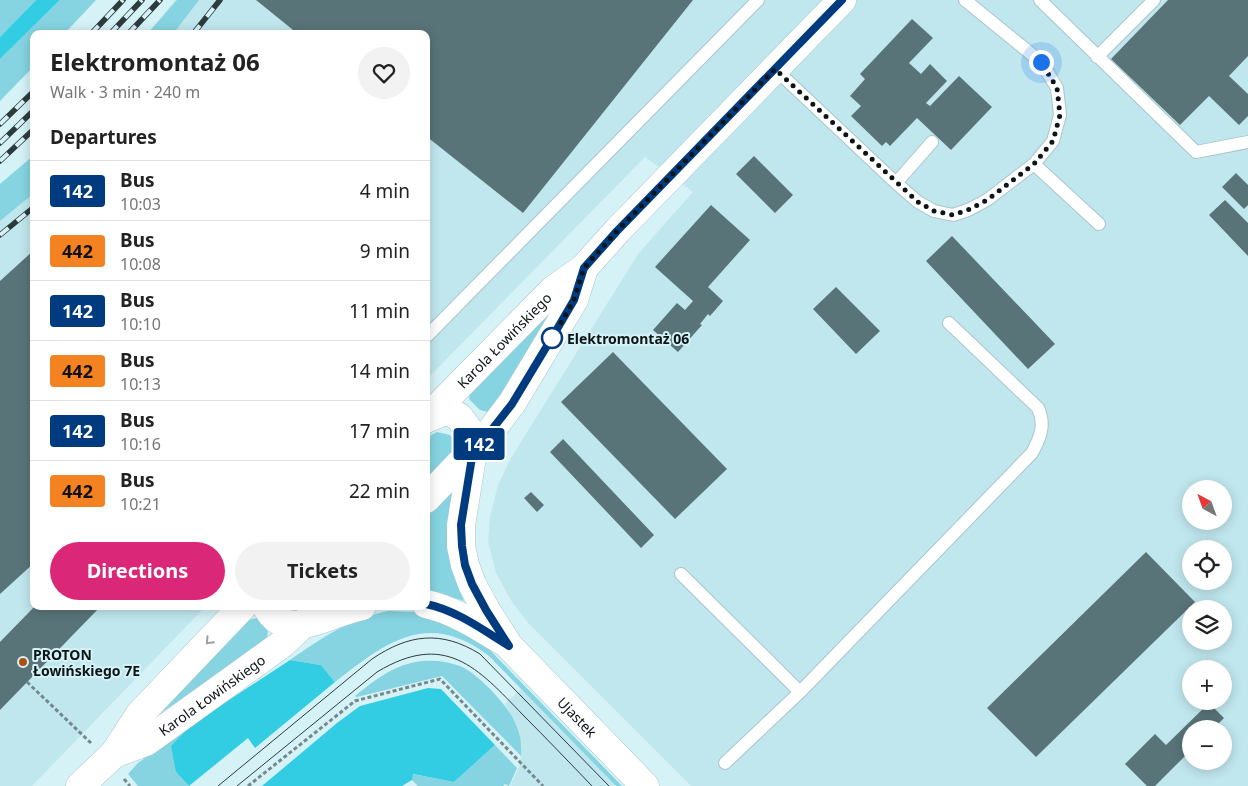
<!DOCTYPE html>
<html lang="en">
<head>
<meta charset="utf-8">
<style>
  :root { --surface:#fff; --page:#f2f2f2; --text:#222; --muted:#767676; --line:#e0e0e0; --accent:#db2777 }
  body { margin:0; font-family:"Noto Sans",sans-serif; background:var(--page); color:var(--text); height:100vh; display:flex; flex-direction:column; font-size:19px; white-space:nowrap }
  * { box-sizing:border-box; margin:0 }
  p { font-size:16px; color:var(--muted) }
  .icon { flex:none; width:28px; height:28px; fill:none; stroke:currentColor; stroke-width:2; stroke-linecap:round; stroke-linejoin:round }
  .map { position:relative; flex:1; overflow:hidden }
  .sheet { position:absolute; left:30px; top:30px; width:400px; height:580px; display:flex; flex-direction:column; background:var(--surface); border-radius:10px; box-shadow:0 2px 12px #0003 }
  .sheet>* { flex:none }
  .badge { padding:0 10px; border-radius:4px; font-size:18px; line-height:32px }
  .needle { width:32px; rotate:319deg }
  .tools { position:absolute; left:1182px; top:480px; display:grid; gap:10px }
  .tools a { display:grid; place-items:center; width:50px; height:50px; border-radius:50%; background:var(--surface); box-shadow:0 2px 12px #0003; font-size:25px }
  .you { position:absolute; width:25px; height:25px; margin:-12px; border:4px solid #fff; border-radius:50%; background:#1a73e8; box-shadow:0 0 0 8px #1a73e833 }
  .map>.badge { position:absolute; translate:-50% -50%; box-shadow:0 0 0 2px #fff }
  h2 { padding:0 20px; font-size:19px; line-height:45px }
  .round { display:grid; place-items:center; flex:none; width:52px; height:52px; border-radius:26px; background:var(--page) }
  .summary { display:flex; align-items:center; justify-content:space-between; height:85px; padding:0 20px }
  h1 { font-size:24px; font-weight:700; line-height:38px }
  .cta { display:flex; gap:10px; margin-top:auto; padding:10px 20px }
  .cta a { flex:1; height:58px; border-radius:30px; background:var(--accent); color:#fff; font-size:20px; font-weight:700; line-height:58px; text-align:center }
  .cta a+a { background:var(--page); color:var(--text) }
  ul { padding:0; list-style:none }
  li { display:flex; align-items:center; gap:15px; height:60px; padding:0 20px; border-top:1px solid var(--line) }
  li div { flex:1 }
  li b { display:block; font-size:19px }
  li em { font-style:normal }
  li .badge { min-width:55px; font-weight:700; text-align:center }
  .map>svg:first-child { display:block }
  .built { fill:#c0e7ee; fill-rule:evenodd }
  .green { fill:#86d4e2 }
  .forest { fill:#33cde3 }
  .building { fill:#597478 }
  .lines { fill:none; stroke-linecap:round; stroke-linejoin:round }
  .service-casing { stroke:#a9c5ca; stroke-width:14 }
  .tertiary-casing { stroke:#a9c5ca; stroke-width:29 }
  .path { stroke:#75898d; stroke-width:3; stroke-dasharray:4 2.5; stroke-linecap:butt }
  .service { stroke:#fff; stroke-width:12 }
  .tertiary { stroke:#fff; stroke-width:28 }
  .tram { stroke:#2e3b3d; stroke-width:1 }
  .rail-casing { stroke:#2e3b3d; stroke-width:5.5 }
  .rail { stroke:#d5f2f7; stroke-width:4; stroke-dasharray:11; stroke-linecap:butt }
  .oneway { stroke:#9da1a2 }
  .line-casing { stroke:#fff; stroke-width:11 }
  .line { stroke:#003b80; stroke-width:8 }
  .walk { stroke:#0b1517; stroke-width:5; stroke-dasharray:0 9 }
  .stop-dot { fill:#fff; stroke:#003b80; stroke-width:2.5 }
  .poi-dot { fill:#b14e16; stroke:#d5f2f7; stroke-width:2 }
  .labels { text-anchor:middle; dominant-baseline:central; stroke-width:4; stroke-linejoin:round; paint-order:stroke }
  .stop-label { font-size:14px; font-weight:bold; fill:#0b1517; stroke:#d5f2f7; text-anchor:start }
  .street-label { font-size:14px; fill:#0b1517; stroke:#d5f2f7 }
  .poi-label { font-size:14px; font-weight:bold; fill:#0b1517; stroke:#d5f2f7; text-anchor:start }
</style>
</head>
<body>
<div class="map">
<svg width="1248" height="786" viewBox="0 0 1248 786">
  <rect width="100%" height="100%" fill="#d5f2f7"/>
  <path class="built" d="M 175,0 L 1248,0 L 1248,786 L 691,786 L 529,624 L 512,602 L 496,573 L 488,542 L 490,517 L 498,485 L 511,458 L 638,254 L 693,192 L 645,157 L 426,380 L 426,34 L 148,34 ZM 1191,489 L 1224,489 L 1224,521 L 1191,521 ZM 1191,549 L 1224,549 L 1224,581 L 1191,581 ZM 1191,609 L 1224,609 L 1224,641 L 1191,641 ZM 1191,669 L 1224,669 L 1224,701 L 1191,701 ZM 1191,729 L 1224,729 L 1224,761 L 1191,761 Z
    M 34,163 L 34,606 L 206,606 L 32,786 L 0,786 L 0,191 Z
    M 522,688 L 616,786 L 510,786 L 520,765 L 522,745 L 518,727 L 505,704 Z"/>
  <path class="green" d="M 0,0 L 36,0 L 0,37 Z
    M 60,0 L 96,0 L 64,34 L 34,34 L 34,66 L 0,101 L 0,59 Z
    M 177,0 L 199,0 L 173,34 L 147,34 Z
    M 34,155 L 34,193 L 0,221 L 0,184 Z
    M 566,293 L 501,400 L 488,412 L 480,410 L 469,399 L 470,390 Z
    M 437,432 L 450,435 L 456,443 L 454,452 L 426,480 L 426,438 Z
    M 454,484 C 444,534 445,554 464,601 L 426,589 L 426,513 Z
    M 388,611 L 414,612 L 441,619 L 485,645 L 622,786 L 616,786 L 489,656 C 428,609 386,642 335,682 L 321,665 L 290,660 C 320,639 351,618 388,611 Z
    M 257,618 L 268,631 L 267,639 L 145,724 L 248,620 Z
    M 422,661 C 435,660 447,661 460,666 C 471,671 481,680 490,689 C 509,709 524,728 521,756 L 442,676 L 357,697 L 355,696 C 376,679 395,664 422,661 Z
    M 191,725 L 176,772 L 189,786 L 138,786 L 128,774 L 138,763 Z
    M 495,745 L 517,768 L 509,786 L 505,784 L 503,786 L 418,786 L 412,780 L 412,774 L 454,782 Z"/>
  <path class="forest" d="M 36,0 L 60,0 L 0,59 L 0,37 Z
    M 290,660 L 321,665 L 335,682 L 255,748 L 248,738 L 189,786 L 176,772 L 171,746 L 191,725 Z
    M 428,688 L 441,689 L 495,745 L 454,782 L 413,774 L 412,780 L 402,786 L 262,786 L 337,723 L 360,706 Z"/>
  <path class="building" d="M 256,0 L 693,0 L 523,213 L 426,136 L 426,34 L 298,34 Z
    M 1168,0 L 1248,0 L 1248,56 L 1229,76 L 1248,94 L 1248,116 L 1239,125 L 1209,96 L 1180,125 L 1111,59 Z
    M 912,19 L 933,38 L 909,63 L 921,74 L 930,64 L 947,81 L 926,103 L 930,106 L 959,76 L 992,107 L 951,150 L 917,118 L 890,146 L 886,142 L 882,146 L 851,116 L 861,106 L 850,96 L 865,79 L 860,74 Z
    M 754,156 L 793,195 L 775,213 L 736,174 Z
    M 1236,173 L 1248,185 L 1248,205 L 1244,209 L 1222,187 Z
    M 1225,200 L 1248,223 L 1248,256 L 1209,215 Z
    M 711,205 L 750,240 L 708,287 L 723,301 L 710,316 L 708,314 L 700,324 L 702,325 L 678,352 L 653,330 L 677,303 L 685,310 L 693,301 L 655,267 Z
    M 952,236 L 1055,344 L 1028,369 L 926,261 Z
    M 34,250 L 34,563 L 0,594 L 0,281 Z
    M 836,287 L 880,331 L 856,354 L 813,309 Z
    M 613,352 L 727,469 L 675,519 L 561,402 Z
    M 563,439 L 654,535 L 641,548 L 550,452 Z
    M 531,492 L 544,505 L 537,512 L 524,498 Z
    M 1146,552 L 1195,602 L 1036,757 L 987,708 Z
    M 35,606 L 101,606 L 0,710 L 0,642 Z
    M 1209,703 L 1224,718 L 1213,729 L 1191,729 L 1191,750 L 1155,786 L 1147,786 L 1125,764 L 1155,734 L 1166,745 Z"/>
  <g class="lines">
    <defs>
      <path id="service" d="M 965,0 L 1041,62 L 1057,88 L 1060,115 L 1053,141 L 1034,164
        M 1040,0 L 1196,152 L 1248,142
        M 1097,57 L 1154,0
        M 775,69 L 896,183 L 918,202 L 934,211 L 953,215 L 968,210 L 987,200 L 1034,164 L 1099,224
        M 896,183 L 932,142
        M 426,337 L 758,0
        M 681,574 L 800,692 L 1032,453 C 1040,438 1046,425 1038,408 L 949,323
        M 725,763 L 800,692"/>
      <g id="tertiary">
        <path id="s1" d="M 428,418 L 443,412 L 451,412 L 459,417 L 471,433 L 473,451 L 461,525 L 461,546 L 465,565 L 472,584 L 486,610 L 509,646 L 645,786"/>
        <path id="s2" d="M 426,419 L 553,290 L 584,268 L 617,231 L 842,0"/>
        <path d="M 426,499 L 490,432 L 512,403 L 574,300 L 584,268"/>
        <path d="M 426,604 C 454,610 480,627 504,642"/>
        <path d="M 266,606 C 281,635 308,624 331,616 C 341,612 352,609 362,606"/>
        <path id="s3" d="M 114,754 L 146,742 L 282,644 L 322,606"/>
        <path d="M 80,786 L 114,754 L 140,714 L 243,606"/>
      </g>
    </defs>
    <use href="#service" class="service-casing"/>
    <use href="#tertiary" class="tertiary-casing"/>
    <path class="path" d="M 27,682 L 91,743
      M 124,779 L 130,786
      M 248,786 L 355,701 L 440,679 L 543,786"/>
    <use href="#service" class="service"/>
    <use href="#tertiary" class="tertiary"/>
    <path class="tram" d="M 218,786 L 372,659 C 409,634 441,630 480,654 L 609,786
      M 237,786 L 377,672 C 445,631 477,667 523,715 C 546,738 569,762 592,786"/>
    <defs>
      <path id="rail" d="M 91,34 L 123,0
        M 110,34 L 142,0
        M 128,34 L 160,0
        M 193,34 L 220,0
        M 0,124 L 34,91
        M 0,143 L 34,110
        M 0,161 L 34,129
        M 0,235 L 34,207"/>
    </defs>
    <use href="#rail" class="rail-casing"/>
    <use href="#rail" class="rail"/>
  </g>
  <defs><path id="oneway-chevron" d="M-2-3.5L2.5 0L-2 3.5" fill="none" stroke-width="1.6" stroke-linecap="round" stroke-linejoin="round" transform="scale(1.25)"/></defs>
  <use class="oneway" href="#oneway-chevron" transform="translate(209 641) rotate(133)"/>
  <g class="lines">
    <defs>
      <path id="line" d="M 426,604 C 456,610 483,630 509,646 L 486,610 L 472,584 L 465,565 L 462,546 L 461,525 L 473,451 L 490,432 L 512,404 L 553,336 L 574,300 L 584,268 L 617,231 L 842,0"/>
    </defs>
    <use href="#line" class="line-casing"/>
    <use href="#line" class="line"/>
    <path class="walk" d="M 552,338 L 574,300 L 584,268 L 617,231 L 775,69 L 918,202 L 934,211 L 953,215 L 968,210 L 987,200 L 1034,164 L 1053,141 L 1060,115 L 1057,88 L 1041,62"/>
  </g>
  <circle class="stop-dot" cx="552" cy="338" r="10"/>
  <circle class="poi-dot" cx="23" cy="662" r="5"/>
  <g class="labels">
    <g class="stop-label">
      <text x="567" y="338">Elektromontaż 06</text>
    </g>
    <g class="street-label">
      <text stroke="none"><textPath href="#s2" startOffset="111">Karola Łowińskiego</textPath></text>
      <text stroke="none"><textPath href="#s3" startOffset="115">Karola Łowińskiego</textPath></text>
      <text stroke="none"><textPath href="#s1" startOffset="378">Ujastek</textPath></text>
    </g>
    <g class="poi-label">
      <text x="33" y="654">PROTON<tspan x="33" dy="16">Łowińskiego 7E</tspan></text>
    </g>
  </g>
</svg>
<div class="tools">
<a><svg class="needle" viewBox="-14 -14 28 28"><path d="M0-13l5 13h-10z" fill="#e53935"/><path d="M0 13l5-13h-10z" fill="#767676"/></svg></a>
<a><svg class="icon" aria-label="locate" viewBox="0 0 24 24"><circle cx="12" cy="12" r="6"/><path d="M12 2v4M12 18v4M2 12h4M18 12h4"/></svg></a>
<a><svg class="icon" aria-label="layers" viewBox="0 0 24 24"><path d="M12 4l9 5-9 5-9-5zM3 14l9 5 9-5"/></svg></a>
<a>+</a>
<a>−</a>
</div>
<div class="you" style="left:1041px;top:62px"></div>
<b class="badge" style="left:479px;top:444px;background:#003b80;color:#fff">142</b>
<section class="sheet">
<div class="summary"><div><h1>Elektromontaż 06</h1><p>Walk · 3 min · 240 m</p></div><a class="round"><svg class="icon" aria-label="heart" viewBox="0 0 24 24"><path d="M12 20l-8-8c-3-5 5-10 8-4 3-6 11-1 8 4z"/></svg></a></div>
<h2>Departures</h2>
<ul>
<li><span class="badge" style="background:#003b80;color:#fff">142</span><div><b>Bus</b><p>10:03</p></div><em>4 min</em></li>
<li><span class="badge" style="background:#f58220;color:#111">442</span><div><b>Bus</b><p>10:08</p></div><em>9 min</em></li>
<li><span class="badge" style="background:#003b80;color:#fff">142</span><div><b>Bus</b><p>10:10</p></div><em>11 min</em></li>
<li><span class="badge" style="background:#f58220;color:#111">442</span><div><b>Bus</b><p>10:13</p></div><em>14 min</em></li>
<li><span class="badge" style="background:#003b80;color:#fff">142</span><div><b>Bus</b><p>10:16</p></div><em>17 min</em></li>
<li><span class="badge" style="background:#f58220;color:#111">442</span><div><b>Bus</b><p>10:21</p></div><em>22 min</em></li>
</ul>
<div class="cta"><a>Directions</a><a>Tickets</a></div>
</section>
</div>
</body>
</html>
